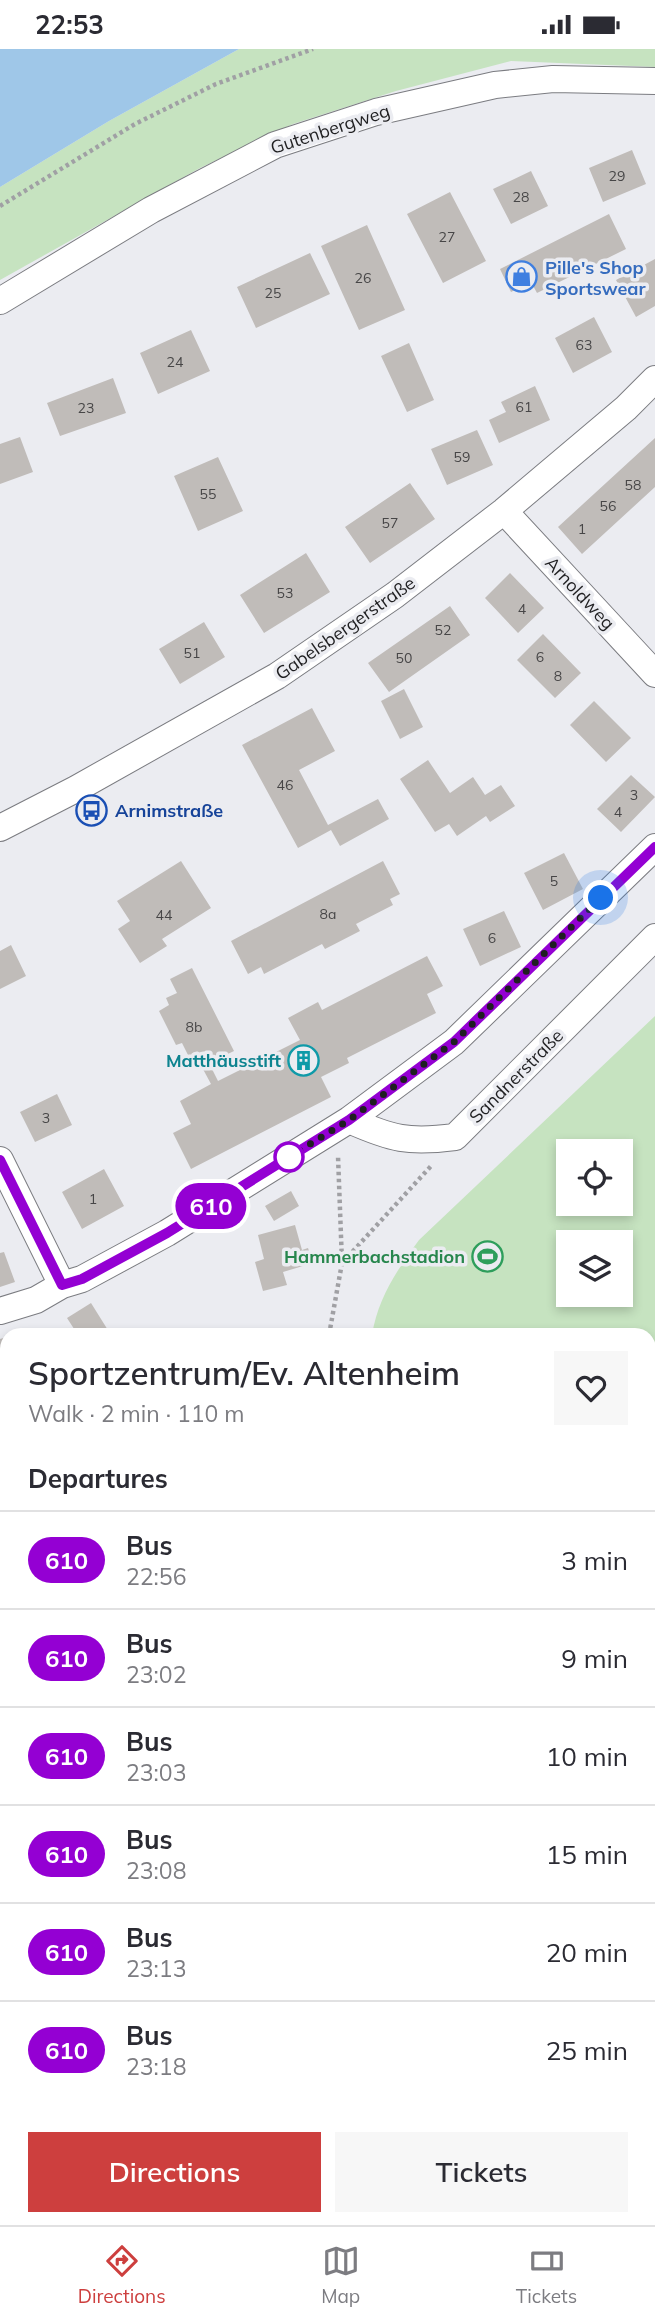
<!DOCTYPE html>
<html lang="en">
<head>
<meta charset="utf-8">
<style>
  :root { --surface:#fff; --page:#f7f7f7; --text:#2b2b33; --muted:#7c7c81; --line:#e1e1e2; --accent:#cd3f3e }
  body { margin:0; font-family:Mulish,sans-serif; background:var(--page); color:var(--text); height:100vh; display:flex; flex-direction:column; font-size:26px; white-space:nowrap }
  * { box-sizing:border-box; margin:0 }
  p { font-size:23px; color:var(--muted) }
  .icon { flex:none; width:38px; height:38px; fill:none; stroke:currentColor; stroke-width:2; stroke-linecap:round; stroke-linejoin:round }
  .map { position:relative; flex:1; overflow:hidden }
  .sheet { position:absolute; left:0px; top:1279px; width:656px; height:898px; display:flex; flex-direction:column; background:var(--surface); border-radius:21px 21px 0 0; box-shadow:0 4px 10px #0003 }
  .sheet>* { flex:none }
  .badge { padding:0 14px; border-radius:23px; font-size:24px; line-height:46px }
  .buttons { position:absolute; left:556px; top:1090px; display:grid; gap:14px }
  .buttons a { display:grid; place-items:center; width:77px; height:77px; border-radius:0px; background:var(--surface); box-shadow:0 4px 10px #0003; font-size:35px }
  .you { position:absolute; width:35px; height:35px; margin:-18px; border:5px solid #fff; border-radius:50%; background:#1a73e8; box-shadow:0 0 0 10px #1a73e833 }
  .map>.badge { position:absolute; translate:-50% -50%; box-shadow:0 0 0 4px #fff }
  h2 { padding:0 28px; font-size:26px; line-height:63px }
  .round { display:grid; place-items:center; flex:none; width:74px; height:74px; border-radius:0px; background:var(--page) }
  .overview { display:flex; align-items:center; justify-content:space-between; height:119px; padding:0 28px }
  h1 { font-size:33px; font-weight:600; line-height:52px }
  .cta { display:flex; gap:14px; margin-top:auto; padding:14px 28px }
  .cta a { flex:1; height:80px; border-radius:0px; background:var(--accent); color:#fff; font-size:28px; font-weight:600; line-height:80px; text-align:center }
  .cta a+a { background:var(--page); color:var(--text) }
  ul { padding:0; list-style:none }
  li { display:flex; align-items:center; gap:21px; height:98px; padding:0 28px; border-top:2px solid var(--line) }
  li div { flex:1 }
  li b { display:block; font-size:26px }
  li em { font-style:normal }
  li .badge { min-width:77px; font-weight:700; text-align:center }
  .status { display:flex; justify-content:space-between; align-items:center; height:49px; padding:0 35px; background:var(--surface); direction:ltr }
  .status svg { height:19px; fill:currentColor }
  .tabs { display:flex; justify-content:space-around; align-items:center; height:98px; border-top:2px solid var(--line); background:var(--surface); font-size:19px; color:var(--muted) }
  .tabs a { display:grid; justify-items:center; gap:4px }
  .tabs .on { color:var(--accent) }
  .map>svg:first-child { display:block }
  .green { fill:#c6e3c0; fill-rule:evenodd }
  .water { fill:#9fc7e8 }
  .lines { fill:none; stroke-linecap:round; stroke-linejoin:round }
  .stream { stroke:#9fc7e8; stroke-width:8 }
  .building { fill:#c0bcb9 }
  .street-casing { stroke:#7b7c81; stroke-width:28 }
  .secondary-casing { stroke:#7b7c81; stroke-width:38 }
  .path { stroke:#a0a0a4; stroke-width:4.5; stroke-dasharray:3.5 3.5; stroke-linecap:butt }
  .street { stroke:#fff; stroke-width:26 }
  .secondary { stroke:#d0dfee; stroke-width:37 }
  .line-casing { stroke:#fff; stroke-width:16 }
  .line { stroke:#9400d3; stroke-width:10 }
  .walk { stroke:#1f1f21; stroke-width:7; stroke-dasharray:0 12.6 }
  .stop-dot { fill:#fff; stroke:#9400d3; stroke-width:3.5 }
  .labels { text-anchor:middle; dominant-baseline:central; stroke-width:7; stroke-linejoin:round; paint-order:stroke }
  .number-label { font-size:14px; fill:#474647 }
  .street-label { font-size:18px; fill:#1f1f21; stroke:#ebecf1 }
  .shop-label { font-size:18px; font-weight:bold; fill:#366cbe; stroke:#ebecf1; text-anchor:start }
  .transit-label { font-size:18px; font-weight:bold; fill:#164399; stroke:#ebecf1; text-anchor:start }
  .culture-label { font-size:18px; font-weight:bold; fill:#0d838f; stroke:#ebecf1; text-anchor:end }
  .leisure-label { font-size:18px; font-weight:bold; fill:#27864d; stroke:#ebecf1; text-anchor:end }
</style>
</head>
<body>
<div class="status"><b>22:53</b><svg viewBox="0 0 49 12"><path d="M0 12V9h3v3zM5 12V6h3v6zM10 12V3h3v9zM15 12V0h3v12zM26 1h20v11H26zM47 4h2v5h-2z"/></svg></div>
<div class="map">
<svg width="655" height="2176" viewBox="0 0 655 2176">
  <rect width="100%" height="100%" fill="#ebecf1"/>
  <path class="green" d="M 239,0 L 655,0 L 655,18 L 511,12 L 396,42 L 293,75 L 200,119 L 0,231 L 0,138 L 109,72 Z
    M 655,967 L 655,1447 L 649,1452 L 649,1286 L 372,1286 C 378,1249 397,1221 419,1191 ZM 569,1102 L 621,1102 L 621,1155 L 569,1155 ZM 569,1194 L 621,1194 L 621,1246 L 569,1246 Z
    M 655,1591 L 655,1675 L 649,1677 L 649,1593 Z
    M 649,2165 L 655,2167 L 655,2176 L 601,2176 L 588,2170 L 649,2170 Z
    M 72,2170 L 387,2170 L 400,2176 L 67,2176 Z"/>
  <path class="water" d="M 0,0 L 239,0 L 109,72 L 0,138 Z"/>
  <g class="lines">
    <path class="stream" d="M 649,1623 L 655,1621
      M 422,2170 L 436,2176
      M 26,2176 L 33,2170"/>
  </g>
  <path class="building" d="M 632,101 L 646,135 L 603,153 L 589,119 Z
    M 531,122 L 548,157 L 511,175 L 493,140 Z
    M 450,143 L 486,212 L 443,234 L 407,165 Z
    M 609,165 L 626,200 L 537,244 L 531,233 L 511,243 L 500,220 Z
    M 367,176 L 405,261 L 359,281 L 321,197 Z
    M 310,204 L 330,245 L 256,279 L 237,238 Z
    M 655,210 L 655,257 L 636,268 L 616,231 Z
    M 594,268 L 612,303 L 573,324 L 555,289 Z
    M 191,281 L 210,322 L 158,345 L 140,304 Z
    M 409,294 L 434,351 L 407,363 L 381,307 Z
    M 113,329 L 126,364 L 60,387 L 47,354 Z
    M 535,337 L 550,371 L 499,394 L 489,371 L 506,363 L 501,353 Z
    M 477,381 L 493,416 L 447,436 L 431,400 Z
    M 20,388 L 33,423 L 0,435 L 0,395 Z
    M 655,389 L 655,438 L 582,505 L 558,478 Z
    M 218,408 L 243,462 L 198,482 L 174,427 Z
    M 410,434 L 435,470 L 370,514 L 345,478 Z
    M 306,504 L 330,543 L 264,584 L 240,546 Z
    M 510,524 L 544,559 L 518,584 L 485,549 Z
    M 450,557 L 470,586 L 389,643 L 368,614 Z
    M 204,573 L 225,608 L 180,635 L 159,600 Z
    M 543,585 L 581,624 L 555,649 L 517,611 Z
    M 404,640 L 423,678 L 400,690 L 381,652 Z
    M 594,652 L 631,689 L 606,713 L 570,676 Z
    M 312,659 L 335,702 L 299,721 L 328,776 L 378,750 L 389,770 L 340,797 L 331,781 L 298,799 L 242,696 Z
    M 428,711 L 450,744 L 473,728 L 485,746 L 501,736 L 515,757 L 490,773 L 486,767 L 457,787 L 449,775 L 435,783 L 400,730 Z
    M 631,726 L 655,748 L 621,783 L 597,760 Z
    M 564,804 L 583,840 L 543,861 L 524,824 Z
    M 181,812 L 211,859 L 162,890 L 167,897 L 140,914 L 118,880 L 130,872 L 117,852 Z
    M 383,812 L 400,845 L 390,850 L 393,856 L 356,875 L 360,882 L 325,900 L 322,895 L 264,925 L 261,918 L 248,925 L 231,892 Z
    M 504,862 L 521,898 L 480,917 L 463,880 Z
    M 11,896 L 26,927 L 0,940 L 0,902 Z
    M 427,907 L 443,937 L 427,945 L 436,964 L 347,1009 L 349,1014 L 321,1028 L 331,1048 L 191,1120 L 173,1084 L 191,1075 L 180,1052 L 211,1035 L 197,1009 L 191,1012 L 182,994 L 176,996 L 159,962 L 169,956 L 166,949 L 177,944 L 170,930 L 192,919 L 234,1002 L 209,1014 L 218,1032 L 300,991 L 288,969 L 318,953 L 322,961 Z
    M 57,1045 L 72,1076 L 35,1093 L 20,1063 Z
    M 104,1120 L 124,1157 L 82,1180 L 62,1143 Z
    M 291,1142 L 299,1157 L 274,1172 L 265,1157 Z
    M 295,1176 L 302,1201 L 308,1199 L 313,1214 L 283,1223 L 287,1236 L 263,1242 L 255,1213 L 264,1210 L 258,1186 Z
    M 4,1203 L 15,1233 L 0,1238 L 0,1204 Z
    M 91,1254 L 111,1286 L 78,1286 L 67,1269 Z
    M 7,1288 L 7,1338 L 1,1339 L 0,1290 Z
    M 655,1481 L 655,1546 L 649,1552 L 649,1486 Z
    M 0,1515 L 7,1518 L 7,1560 L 0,1558 Z
    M 655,1729 L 655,1966 L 649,1966 L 649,1730 Z
    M 7,1840 L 7,1979 L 0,1998 L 0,1854 Z
    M 649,2060 L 655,2060 L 655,2167 L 649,2165 Z"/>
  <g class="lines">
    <defs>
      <path id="street" d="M 0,252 L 151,161 L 275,96 L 376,63 L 495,36 L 553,30 L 655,32
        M 504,462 L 655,625
        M 0,779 L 76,740 L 277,627 L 395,546 L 504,462 L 626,359 L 655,330
        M 349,1071 C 392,1090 408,1094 455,1088 L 655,888
        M 0,1111 L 62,1236
        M 0,1262 L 36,1251 L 62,1236 L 82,1230 L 167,1184 L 349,1071 L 454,993 L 655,798
        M 649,1577 L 655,1575
        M 0,1602 L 7,1605"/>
      <path id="secondary" d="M 649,1999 L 655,2000
        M 0,2086 L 7,2084"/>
    </defs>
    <use href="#street" class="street-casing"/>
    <use href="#secondary" class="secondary-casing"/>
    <path class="path" d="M 0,157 L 135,75 L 216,35 L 313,0
      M 343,1213 L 432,1116
      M 329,1286 L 342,1214 L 338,1107
      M 649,1683 L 655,1681
      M 0,2049 L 7,2047
      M 264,2170 L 285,2176
      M 509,2170 L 522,2176
      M 563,2170 L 576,2176
      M 210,2176 L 211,2170"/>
    <use href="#street" class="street"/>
    <use href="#secondary" class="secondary"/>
  </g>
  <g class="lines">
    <defs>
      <path id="line" d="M 0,1111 L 62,1236 L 82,1230 L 167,1184 L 349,1071 L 454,993 L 655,798"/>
    </defs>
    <use href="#line" class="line-casing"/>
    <use href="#line" class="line"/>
    <path class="walk" d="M 289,1108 L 349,1071 L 454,993 L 601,849"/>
  </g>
  <defs>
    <symbol id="shop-ring" viewBox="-11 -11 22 22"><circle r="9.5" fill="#ebecf1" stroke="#3f7fe0" stroke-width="1.5"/><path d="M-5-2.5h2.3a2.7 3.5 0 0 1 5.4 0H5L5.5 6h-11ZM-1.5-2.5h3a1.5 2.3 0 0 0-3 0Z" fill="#3f7fe0"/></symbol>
    <symbol id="bus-ring" viewBox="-11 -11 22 22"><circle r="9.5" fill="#ebecf1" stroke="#1a4fb4" stroke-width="1.5"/><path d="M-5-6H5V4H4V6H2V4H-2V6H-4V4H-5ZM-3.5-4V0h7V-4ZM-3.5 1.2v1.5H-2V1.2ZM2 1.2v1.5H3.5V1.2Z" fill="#1a4fb4"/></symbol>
    <symbol id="building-ring" viewBox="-11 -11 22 22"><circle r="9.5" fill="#ebecf1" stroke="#0f9aa8" stroke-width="1.5"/><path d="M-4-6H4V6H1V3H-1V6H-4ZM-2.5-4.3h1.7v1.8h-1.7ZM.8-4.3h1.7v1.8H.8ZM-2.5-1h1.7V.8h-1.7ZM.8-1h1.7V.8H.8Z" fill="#0f9aa8"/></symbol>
    <symbol id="stadium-ring" viewBox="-11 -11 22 22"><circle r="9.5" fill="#ebecf1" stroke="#2e9e5b" stroke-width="1.5"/><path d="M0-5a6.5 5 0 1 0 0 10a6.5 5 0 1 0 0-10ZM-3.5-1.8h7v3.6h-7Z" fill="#2e9e5b"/></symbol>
  </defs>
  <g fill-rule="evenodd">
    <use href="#shop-ring" x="504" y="210" width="35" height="35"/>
    <use href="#bus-ring" x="74" y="744" width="35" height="35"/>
    <use href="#building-ring" x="286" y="994" width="35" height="35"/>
    <use href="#stadium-ring" x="470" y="1190" width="35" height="35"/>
  </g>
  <circle class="stop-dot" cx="289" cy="1108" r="14"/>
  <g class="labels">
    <g class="number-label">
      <text x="617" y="127">29</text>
      <text x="521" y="148">28</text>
      <text x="447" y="188">27</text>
      <text x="363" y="229">26</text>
      <text x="273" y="244">25</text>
      <text x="584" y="296">63</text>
      <text x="175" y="313">24</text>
      <text x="524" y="358">61</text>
      <text x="86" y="359">23</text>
      <text x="462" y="408">59</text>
      <text x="633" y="436">58</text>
      <text x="208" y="445">55</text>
      <text x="608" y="457">56</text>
      <text x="390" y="474">57</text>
      <text x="582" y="480">1</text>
      <text x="285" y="544">53</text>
      <text x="522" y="560">4</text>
      <text x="443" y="581">52</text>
      <text x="192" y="604">51</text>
      <text x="540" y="608">6</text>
      <text x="404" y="609">50</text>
      <text x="558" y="627">8</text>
      <text x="285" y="736">46</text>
      <text x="634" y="746">3</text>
      <text x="618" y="763">4</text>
      <text x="554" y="832">5</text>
      <text x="328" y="865">8a</text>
      <text x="164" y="866">44</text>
      <text x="492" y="889">6</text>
      <text x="194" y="978">8b</text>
      <text x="46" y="1069">3</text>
      <text x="93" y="1150">1</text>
    </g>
    <g class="street-label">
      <text transform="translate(330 80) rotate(-18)">Gutenbergweg</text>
      <text transform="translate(580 544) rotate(47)">Arnoldweg</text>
      <text transform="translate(345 579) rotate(-35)">Gabelsbergerstraße</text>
      <text transform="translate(516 1027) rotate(-45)">Sandnerstraße</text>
    </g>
    <g class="shop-label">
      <text x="545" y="218">Pille's Shop<tspan x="545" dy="21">Sportswear</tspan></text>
    </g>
    <g class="transit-label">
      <text x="115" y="761">Arnimstraße</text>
    </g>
    <g class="culture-label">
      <text x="281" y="1011">Matthäusstift</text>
    </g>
    <g class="leisure-label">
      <text x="465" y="1207">Hammerbachstadion</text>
    </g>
  </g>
</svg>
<div class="buttons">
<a><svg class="icon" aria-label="locate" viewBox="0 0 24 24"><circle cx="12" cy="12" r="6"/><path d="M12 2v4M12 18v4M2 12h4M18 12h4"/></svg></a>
<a><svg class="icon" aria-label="layers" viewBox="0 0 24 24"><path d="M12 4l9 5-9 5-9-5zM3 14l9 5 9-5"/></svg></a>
</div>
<div class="you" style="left:601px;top:849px"></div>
<b class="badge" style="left:211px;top:1157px;background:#9400d3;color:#fff">610</b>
<section class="sheet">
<div class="overview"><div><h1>Sportzentrum/Ev. Altenheim</h1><p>Walk · 2 min · 110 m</p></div><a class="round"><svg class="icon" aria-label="heart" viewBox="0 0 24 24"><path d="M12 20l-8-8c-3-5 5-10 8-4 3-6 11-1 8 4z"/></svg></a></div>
<h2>Departures</h2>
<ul>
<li><span class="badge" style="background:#9400d3;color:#fff">610</span><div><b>Bus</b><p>22:56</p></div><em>3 min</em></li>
<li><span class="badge" style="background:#9400d3;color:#fff">610</span><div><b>Bus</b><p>23:02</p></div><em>9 min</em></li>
<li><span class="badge" style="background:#9400d3;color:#fff">610</span><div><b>Bus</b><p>23:03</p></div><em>10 min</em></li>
<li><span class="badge" style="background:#9400d3;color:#fff">610</span><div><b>Bus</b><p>23:08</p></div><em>15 min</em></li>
<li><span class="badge" style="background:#9400d3;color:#fff">610</span><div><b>Bus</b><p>23:13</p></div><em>20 min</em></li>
<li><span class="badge" style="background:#9400d3;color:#fff">610</span><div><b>Bus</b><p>23:18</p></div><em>25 min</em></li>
</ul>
<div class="cta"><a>Directions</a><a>Tickets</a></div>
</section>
</div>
<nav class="tabs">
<a class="on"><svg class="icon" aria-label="directions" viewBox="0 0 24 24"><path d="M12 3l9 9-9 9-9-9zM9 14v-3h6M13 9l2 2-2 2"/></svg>Directions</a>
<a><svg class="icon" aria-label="map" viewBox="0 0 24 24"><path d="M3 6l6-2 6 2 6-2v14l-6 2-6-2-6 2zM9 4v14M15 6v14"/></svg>Map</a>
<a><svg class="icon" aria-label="tickets" viewBox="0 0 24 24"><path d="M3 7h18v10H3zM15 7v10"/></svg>Tickets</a>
</nav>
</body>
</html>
